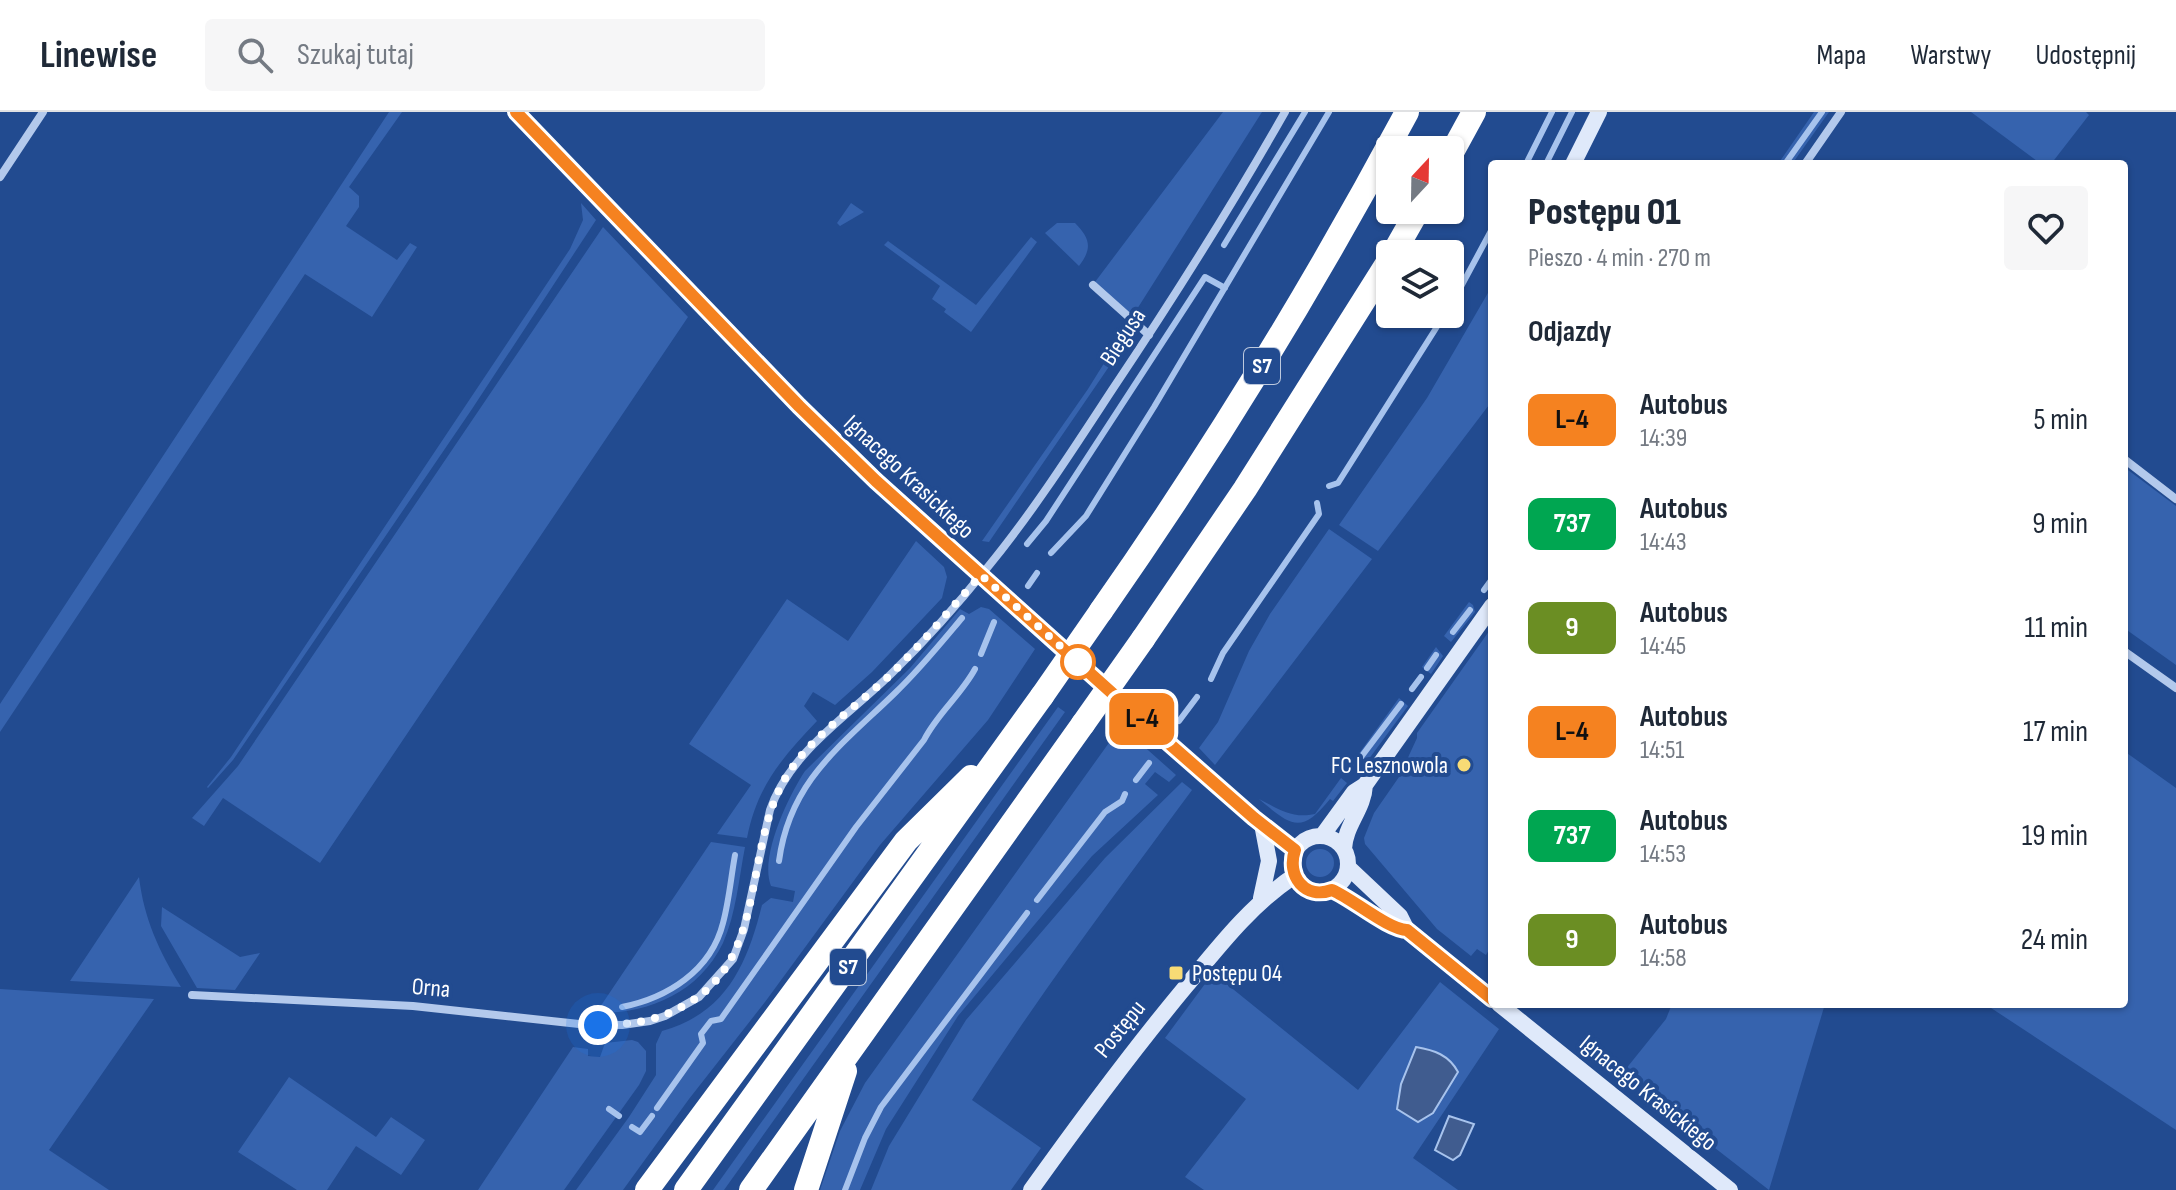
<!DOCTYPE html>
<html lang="pl">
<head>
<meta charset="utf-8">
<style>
  :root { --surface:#fff; --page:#f6f6f7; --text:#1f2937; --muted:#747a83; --line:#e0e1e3 }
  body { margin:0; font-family:"Sofia Sans Condensed",sans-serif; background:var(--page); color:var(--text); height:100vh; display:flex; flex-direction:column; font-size:30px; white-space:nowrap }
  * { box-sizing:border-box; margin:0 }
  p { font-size:26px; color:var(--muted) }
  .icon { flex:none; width:44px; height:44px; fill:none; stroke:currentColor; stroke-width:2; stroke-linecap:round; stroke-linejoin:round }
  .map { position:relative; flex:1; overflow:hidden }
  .panel { position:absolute; left:1488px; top:48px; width:640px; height:848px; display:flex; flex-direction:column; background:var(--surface); border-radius:8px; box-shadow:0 2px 6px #0004 }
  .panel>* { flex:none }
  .badge { padding:0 16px; border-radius:12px; font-size:28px; line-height:52px }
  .needle { width:52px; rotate:22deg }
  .tools { position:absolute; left:1376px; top:24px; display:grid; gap:16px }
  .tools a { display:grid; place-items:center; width:88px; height:88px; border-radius:8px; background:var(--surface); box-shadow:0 2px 6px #0004; font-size:40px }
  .you { position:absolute; width:40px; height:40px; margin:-20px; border:6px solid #fff; border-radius:50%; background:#1a73e8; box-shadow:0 0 0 12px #1a73e833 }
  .map>.badge { position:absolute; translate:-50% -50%; box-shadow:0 0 0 4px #fff }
  h2 { padding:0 40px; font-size:30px; line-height:72px }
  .round { display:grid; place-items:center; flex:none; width:84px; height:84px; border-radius:8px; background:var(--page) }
  .summary { display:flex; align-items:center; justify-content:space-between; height:136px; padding:0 40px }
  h1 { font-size:38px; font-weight:800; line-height:60px }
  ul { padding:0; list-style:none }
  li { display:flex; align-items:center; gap:24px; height:104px; padding:0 40px }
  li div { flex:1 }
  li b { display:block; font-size:30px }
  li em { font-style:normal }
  li .badge { min-width:88px; font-weight:700; text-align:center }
  header { display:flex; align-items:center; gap:48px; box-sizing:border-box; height:112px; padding:0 40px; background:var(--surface); border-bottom:2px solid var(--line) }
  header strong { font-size:38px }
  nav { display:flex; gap:44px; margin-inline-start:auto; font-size:28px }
  .search { width:560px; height:72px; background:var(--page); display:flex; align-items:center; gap:20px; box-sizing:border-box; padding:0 28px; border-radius:8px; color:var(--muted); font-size:30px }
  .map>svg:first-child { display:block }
  .green { fill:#3663ae }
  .water { fill:#405c8f; stroke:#a7c3ed; stroke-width:2 }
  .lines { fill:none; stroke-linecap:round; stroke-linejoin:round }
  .stream { stroke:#a7c3ed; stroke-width:6 }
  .street { stroke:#b3c9ec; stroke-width:8 }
  .secondary { stroke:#dfe9fa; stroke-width:16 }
  .highway { stroke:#fff; stroke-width:24 }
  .highway-bridge { stroke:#fff; stroke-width:24 }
  .line-casing { stroke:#fff; stroke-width:18 }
  .line { stroke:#f58220; stroke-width:12 }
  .walk { stroke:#fff; stroke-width:8; stroke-dasharray:0 14.4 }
  .stop-dot { fill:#fff; stroke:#f58220; stroke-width:4 }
  .poi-dot { fill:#f8db75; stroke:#224b90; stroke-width:3 }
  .labels { text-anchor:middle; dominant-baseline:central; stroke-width:8; stroke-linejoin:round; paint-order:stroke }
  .shield { fill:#224b90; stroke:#bdc9de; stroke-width:2 }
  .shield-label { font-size:22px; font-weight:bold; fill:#fff }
  .street-label { font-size:24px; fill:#fff; stroke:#224b90 }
  .poi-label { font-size:24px; fill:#fff; stroke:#224b90; text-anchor:end }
</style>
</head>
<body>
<header>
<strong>Linewise</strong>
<div class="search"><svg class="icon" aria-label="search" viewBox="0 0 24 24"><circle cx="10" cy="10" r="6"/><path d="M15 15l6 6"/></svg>Szukaj tutaj</div>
<nav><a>Mapa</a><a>Warstwy</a><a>Udostępnij</a></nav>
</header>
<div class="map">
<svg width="2176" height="1078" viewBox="0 0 2176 1078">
  <rect width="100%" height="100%" fill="#224b90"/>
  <path class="green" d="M 389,0 L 402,0 L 349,75 L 359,84 L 359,95 L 346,114 L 397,148 L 410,131 L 417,135 L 372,205 L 305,162 L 0,620 L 0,592 Z
    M 1223,0 L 1262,0 L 1132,205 L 1095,170 Z
    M 1814,0 L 1829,0 L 1792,52 L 1778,52 Z
    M 1971,0 L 2086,0 L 2089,3 L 2051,52 L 2041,52 Z
    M 581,91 L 596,108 L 472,297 L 233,648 L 208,676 L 207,675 L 231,645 L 570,137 L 583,108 Z
    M 851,91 L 864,100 L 840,114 L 837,111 Z
    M 1057,111 L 1075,111 C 1091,127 1092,137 1079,154 L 1045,121 Z
    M 603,115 L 688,205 L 320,751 L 223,686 L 204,714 L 192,706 L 238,654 Z
    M 1031,125 L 1037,130 L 971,220 L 944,200 L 946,197 L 932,187 L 940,174 L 884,133 L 888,129 L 976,193 Z
    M 1492,174 L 1492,289 L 1378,439 L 1339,413 L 1427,286 Z
    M 1126,216 L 1132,221 L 989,430 L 982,429 L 1088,277 Z
    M 2124,355 L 2176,394 L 2176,553 L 2124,516 Z
    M 1329,417 L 1372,447 L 1215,653 L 1199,636 L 1218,610 L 1249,539 L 1270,502 Z
    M 916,429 L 944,455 L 947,465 L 942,486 L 872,560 L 835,593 L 813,580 L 804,594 L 817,609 C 782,646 757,674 747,726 L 717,722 L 751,673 L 689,632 L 787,487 L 848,529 Z
    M 1469,490 L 1473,493 L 1475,500 L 1451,530 L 1444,524 Z
    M 981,495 L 989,497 L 1035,537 L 988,608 L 880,733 L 765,890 L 689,987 L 623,1078 L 576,1078 L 629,1005 L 656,963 L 656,932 L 662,919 C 726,901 747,853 762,793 L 771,786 L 793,790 L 795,779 L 771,774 C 759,745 789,683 805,659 L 910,556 L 960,497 L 969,502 Z
    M 1492,515 L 1492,833 L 1486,843 L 1477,837 L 1471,844 L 1437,817 L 1365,732 L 1364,726 L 1374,701 L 1399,665 L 1417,626 L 1417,621 Z
    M 1436,535 L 1443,544 L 1431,562 L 1422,555 Z
    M 1399,586 L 1408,594 L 1360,659 L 1350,654 Z
    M 1058,595 L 1065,600 L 724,1078 L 713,1078 Z
    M 1121,614 L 1176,663 L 1169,670 L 1155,660 L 1145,672 L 1158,683 L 1092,744 L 958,904 L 886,1017 L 860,1078 L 820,1078 L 840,1019 L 865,971 Z
    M 2124,639 L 2176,676 L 2176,1018 L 1985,892 L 2124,892 Z
    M 1341,666 L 1347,671 L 1333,689 L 1330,687 C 1301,723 1291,714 1259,687 C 1279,697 1292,707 1315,702 Z
    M 1182,670 L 1192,678 C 1117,780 1040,881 972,988 L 1041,1036 L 1011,1078 L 871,1078 L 889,1034 L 966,908 L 1105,746 Z
    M 711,730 L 745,735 C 739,766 736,802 723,831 C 699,881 648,902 596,901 Z
    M1306 751a14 14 0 1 1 28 0a14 14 0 1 1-28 0Z
    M 139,765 C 144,807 159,839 181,875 L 70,869 Z
    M 162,795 L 240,845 L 260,841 L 235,878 L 197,876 L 161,814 Z
    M 1213,861 L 1358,978 L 1440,870 L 1499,917 L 1413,1046 L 1458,1078 L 1204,1078 L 1185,1065 L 1246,987 L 1165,926 Z
    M 0,877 L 154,887 L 49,1038 L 109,1078 L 0,1078 Z
    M 1672,892 L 1825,892 L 1769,1078 L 1621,963 L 1666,907 Z
    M 632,928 L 638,930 L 646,939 L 646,959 L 639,973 L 564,1078 L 478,1078 L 573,935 L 588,937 L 588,944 L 600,945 L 605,931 Z
    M 289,965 L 376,1025 L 391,1005 L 425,1028 L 401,1063 L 356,1034 L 327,1078 L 297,1078 L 238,1040 Z"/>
  <path class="water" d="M 1416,935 C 1434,938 1449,943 1458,960 L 1433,1001 L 1418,1010 L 1397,997 L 1401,972 Z
    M 1449,1004 L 1474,1012 L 1460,1043 L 1453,1048 L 1435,1038 Z"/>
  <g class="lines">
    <path class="stream" d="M 1526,52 L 1552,0
      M 1546,52 L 1572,0
      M 1785,52 L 1822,0
      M 1224,133 L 1305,0
      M 1450,195 L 1492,117
      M 1329,374 L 1338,371 L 1445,202
      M 1027,432 L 1046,409 L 1205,165 L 1225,176
      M 1051,441 L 1086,404 L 1154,295 L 1329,0
      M 1028,474 L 1037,461
      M 1484,478 L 1492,467
      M 1453,520 L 1470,498
      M 981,542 L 994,510
      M 1427,556 L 1436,543
      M 1211,567 L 1223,541 L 1319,402 L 1317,391
      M 1412,577 L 1421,565
      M 1179,609 L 1197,585
      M 1355,653 L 1401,592
      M 1136,668 L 1149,651
      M 779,749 C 790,668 842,633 896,580 C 920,557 941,531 962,506
      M 1037,788 L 1105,700 L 1122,689 L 1125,682
      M 622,895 C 667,886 711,859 723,811 C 729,789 731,765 735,743
      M 657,996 L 703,931 L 701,922 L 711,909 L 721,907 L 856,715 L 924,628 C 937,602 961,583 975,557
      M 609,997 L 619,1004
      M 632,1015 L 640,1020 L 652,1004
      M 845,1078 L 865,1026 L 881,995 L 1027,801"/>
    <path class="street" d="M 516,0 L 861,355 L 1132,599 L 1254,706 L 1295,738
      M 1805,52 L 1841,0
      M 0,65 L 43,0
      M 1093,173 L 1149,223
      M 2124,347 L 2176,387
      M 2124,539 L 2176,576
      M 192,883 L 413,894 L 579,912 L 622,913 L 650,909 L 665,904 L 699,885 L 733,847 L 744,817 L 770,698 C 791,638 850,603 893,560 C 926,528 958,492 987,456 C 1033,400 1072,339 1112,278 C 1173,187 1231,95 1285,0"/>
    <path class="secondary" d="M 1573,52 L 1599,0
      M1292 752a28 28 0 1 1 56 0a28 28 0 1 1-56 0Z
      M 1322,724 L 1354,680 L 1365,673 L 1492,494
      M 1344,737 C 1345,713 1364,697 1365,673
      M 1348,755 L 1400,804 L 1407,818 L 1492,887
      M 1332,778 C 1353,787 1389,818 1407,818
      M 1261,786 L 1269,749 L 1262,712
      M 1499,892 L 1730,1078
      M 1031,1078 C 1081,1008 1132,939 1187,873 C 1220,833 1251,793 1294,764"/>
    <path class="highway" d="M 1450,44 L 1474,0
      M 1393,142 L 1418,98
      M 1101,499 C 1213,339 1315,172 1407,0
      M 1143,527 L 1245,377 L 1390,147
      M 647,1078 L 906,729 L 971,665
      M 686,1078 L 1042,584
      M 751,1078 L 1083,612
      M 806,1078 L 845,959"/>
    <path class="highway-bridge" d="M 1042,584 L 1101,499
      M 1083,612 L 1143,527"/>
  </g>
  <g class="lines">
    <defs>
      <path id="line" d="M 516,0 L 799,294 L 876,369 L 1132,599 L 1254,706 L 1295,738 C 1286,764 1305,788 1332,778 C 1353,787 1389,818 1407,818 L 1492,887"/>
    </defs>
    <use href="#line" class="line-casing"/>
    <use href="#line" class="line"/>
    <path class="walk" d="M 598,913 C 631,913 657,909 685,893 C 773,846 739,726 794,653 C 819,619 861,591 891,562 C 923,531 951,496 981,463 L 1078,550"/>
  </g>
  <circle class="stop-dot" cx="1078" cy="550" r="16"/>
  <g class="poi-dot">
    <circle cx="1464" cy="653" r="8"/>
    <rect x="1168" y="853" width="16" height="16" rx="4"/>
  </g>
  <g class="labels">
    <g class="shield">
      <rect x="1244" y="236" width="36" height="36" rx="6"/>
      <rect x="830" y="837" width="36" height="36" rx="6"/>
    </g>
    <g class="shield-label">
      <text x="1262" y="254">S7</text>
      <text x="848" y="855">S7</text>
    </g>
    <g class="street-label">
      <text transform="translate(1123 225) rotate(-57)">Biegusa</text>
      <text transform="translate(909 365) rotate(43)">Ignacego Krasickiego</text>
      <text transform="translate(431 876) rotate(5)">Orna</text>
      <text transform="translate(1120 917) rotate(-51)">Postępu</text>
      <text transform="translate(1648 981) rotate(39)">Ignacego Krasickiego</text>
    </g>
    <g class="poi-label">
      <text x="1448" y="653">FC Lesznowola</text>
      <text x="1192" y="861" text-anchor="start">Postępu 04</text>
    </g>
  </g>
</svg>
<div class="tools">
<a><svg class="needle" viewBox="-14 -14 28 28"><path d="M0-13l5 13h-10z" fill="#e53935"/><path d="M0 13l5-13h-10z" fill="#747a83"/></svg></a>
<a><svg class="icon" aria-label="layers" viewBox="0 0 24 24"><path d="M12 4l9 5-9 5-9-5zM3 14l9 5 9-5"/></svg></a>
</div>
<div class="you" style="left:598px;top:913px"></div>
<b class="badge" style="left:1142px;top:607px;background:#f58220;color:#111">L-4</b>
<section class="panel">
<div class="summary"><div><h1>Postępu 01</h1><p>Pieszo · 4 min · 270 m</p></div><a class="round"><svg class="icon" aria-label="heart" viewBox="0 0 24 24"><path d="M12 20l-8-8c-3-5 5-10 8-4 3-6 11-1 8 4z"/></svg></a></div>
<h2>Odjazdy</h2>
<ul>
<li><span class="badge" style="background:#f58220;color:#111">L-4</span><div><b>Autobus</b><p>14:39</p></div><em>5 min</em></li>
<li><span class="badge" style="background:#00a651;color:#fff">737</span><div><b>Autobus</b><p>14:43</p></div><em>9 min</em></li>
<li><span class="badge" style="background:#6b8e23;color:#fff">9</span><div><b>Autobus</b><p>14:45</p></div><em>11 min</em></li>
<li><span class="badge" style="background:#f58220;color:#111">L-4</span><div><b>Autobus</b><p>14:51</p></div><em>17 min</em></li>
<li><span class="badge" style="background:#00a651;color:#fff">737</span><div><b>Autobus</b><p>14:53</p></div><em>19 min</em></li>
<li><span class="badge" style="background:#6b8e23;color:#fff">9</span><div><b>Autobus</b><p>14:58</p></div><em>24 min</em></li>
</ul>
</section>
</div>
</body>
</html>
